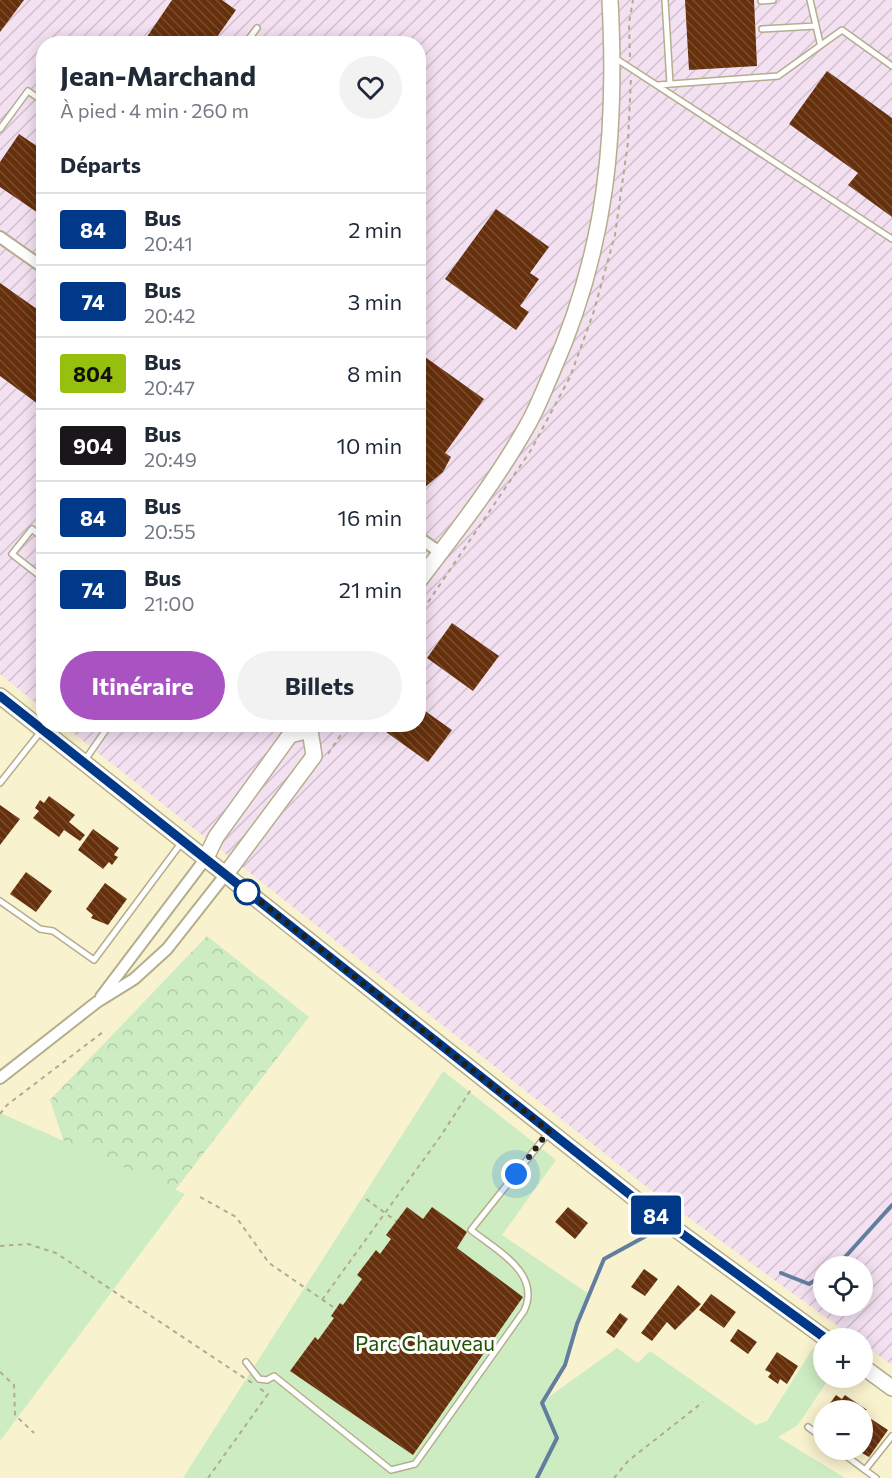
<!DOCTYPE html>
<html lang="fr">
<head>
<meta charset="utf-8">
<style>
  :root { --surface:#fff; --page:#f2f2f3; --text:#1f2937; --muted:#747a83; --line:#e0e1e3; --accent:#a853c1 }
  body { margin:0; font-family:Commissioner,sans-serif; background:var(--page); color:var(--text); height:100vh; display:flex; flex-direction:column; font-size:22px; white-space:nowrap }
  * { box-sizing:border-box; margin:0 }
  p { font-size:20px; color:var(--muted) }
  .icon { flex:none; width:33px; height:33px; fill:none; stroke:currentColor; stroke-width:2; stroke-linecap:round; stroke-linejoin:round }
  .map { position:relative; flex:1; overflow:hidden }
  .side { position:absolute; left:36px; top:36px; width:390px; height:696px; display:flex; flex-direction:column; background:var(--surface); border-radius:24px; box-shadow:0 3px 15px #0003 }
  .side>* { flex:none }
  .badge { padding:0 12px; border-radius:4px; font-size:21px; line-height:39px }
  .tools { position:absolute; left:813px; top:1256px; display:grid; gap:12px }
  .tools a { display:grid; place-items:center; width:60px; height:60px; border-radius:50%; background:var(--surface); box-shadow:0 3px 15px #0003; font-size:30px }
  .you { position:absolute; width:30px; height:30px; margin:-15px; border:4px solid #fff; border-radius:50%; background:#1a73e8; box-shadow:0 0 0 9px #1a73e833 }
  .map>.badge { position:absolute; translate:-50% -50%; box-shadow:0 0 0 3px #fff }
  h2 { padding:0 24px; font-size:22px; line-height:54px }
  .round { display:grid; place-items:center; flex:none; width:63px; height:63px; border-radius:32px; background:var(--page) }
  .summary { display:flex; align-items:center; justify-content:space-between; height:102px; padding:0 24px }
  h1 { font-size:28px; font-weight:700; line-height:45px }
  .cta { display:flex; gap:12px; margin-top:auto; padding:12px 24px }
  .cta a { flex:1; height:69px; border-radius:36px; background:var(--accent); color:#fff; font-size:24px; font-weight:700; line-height:69px; text-align:center }
  .cta a+a { background:var(--page); color:var(--text) }
  ul { padding:0; list-style:none }
  li { display:flex; align-items:center; gap:18px; height:72px; padding:0 24px; border-top:2px solid var(--line) }
  li div { flex:1 }
  li b { display:block; font-size:22px }
  li em { font-style:normal }
  li .badge { min-width:66px; font-weight:700; text-align:center }
  .map>svg:first-child { display:block }
  .industrial { fill:url(#industrial-furrows); fill-rule:evenodd }
  .forest { fill:url(#forest-crowns) }
  .park { fill:#ceecc2 }
  .lines { fill:none; stroke-linecap:round; stroke-linejoin:round }
  .stream { stroke:#627e9f; stroke-width:4 }
  .building { fill:url(#building-back-hatch) }
  .lane-casing { stroke:#b5ae8d; stroke-width:8 }
  .street-casing { stroke:#b5ae8d; stroke-width:14 }
  .secondary-casing { stroke:#b5ae8d; stroke-width:18 }
  .path { stroke:#b1ab90; stroke-width:2; stroke-dasharray:4.5 4.5; stroke-linecap:butt }
  .lane { stroke:#fff; stroke-width:5 }
  .street { stroke:#fff; stroke-width:10 }
  .secondary { stroke:#fff; stroke-width:15 }
  .line-casing { stroke:#fff; stroke-width:14 }
  .line { stroke:#013888; stroke-width:9 }
  .walk { stroke:#232013; stroke-width:6; stroke-dasharray:0 10.8 }
  .stop-dot { fill:#fff; stroke:#013888; stroke-width:3 }
  .labels { text-anchor:middle; dominant-baseline:central; stroke-width:6; stroke-linejoin:round; paint-order:stroke }
  .park-label { font-size:21px; fill:#215200; stroke:#fefefe }
</style>
</head>
<body>
<div class="map">
<svg width="892" height="1478" viewBox="0 0 892 1478">
  <defs>
    <pattern id="industrial-furrows" width="10" height="10" patternUnits="userSpaceOnUse" patternTransform="scale(1.5)"><rect width="10" height="10" fill="#f3e0f1"/><path d="M-1 1l2-2M0 10L10 0M9 11l2-2" fill="none" stroke="#d0c0ce"/></pattern>
    <pattern id="forest-crowns" width="20" height="18" patternUnits="userSpaceOnUse" patternTransform="scale(1.5)"><rect width="20" height="18" fill="#ceecc2"/><path d="M2 6a3 3 0 1 1 6 0M12 15a3 3 0 1 1 6 0" fill="none" stroke="#b1caa6"/></pattern>
    <pattern id="building-back-hatch" width="6" height="6" patternUnits="userSpaceOnUse" patternTransform="scale(1.5)"><rect width="6" height="6" fill="#65300b"/><path d="M-1 5l2 2M0 0l6 6M5-1l2 2" fill="none" stroke="#774c2e"/></pattern>
  </defs>
  <rect width="100%" height="100%" fill="#f9f2cf"/>
  <path class="industrial" d="M 0,0 L 892,0 L 892,1365 L 863,1344 L 862,1338 L 854,1338 L 651,1190 L 63,725 L 418,724 L 418,44 L 44,44 L 43,709 L 0,674 ZM 824,1266 L 862,1266 L 862,1305 L 824,1305 Z"/>
  <path class="forest" d="M 207,936 L 309,1017 L 32,1375 L 88,1215 L 50,1100 Z"/>
  <path class="park" d="M 443,1071 L 556,1160 L 502,1235 L 589,1294 L 565,1365 L 543,1401 L 617,1348 L 638,1363 L 650,1351 L 756,1425 L 767,1421 L 813,1348 L 823,1355 L 824,1377 L 830,1377 L 798,1425 L 778,1437 L 845,1478 L 183,1478 Z
    M 0,1113 L 185,1194 L 0,1441 Z"/>
  <g class="lines">
    <path class="stream" d="M 837,1266 L 892,1205
      M 781,1273 L 809,1284 L 824,1275
      M 537,1478 L 557,1438 L 542,1403 L 565,1365 L 577,1324 L 604,1259 L 646,1236"/>
  </g>
  <path class="building" d="M 0,0 L 24,0 L 0,32 Z
    M 172,0 L 222,0 L 236,10 L 212,44 L 142,44 Z
    M 685,0 L 754,0 L 757,66 L 689,70 Z
    M 827,71 L 892,118 L 892,217 L 848,185 L 858,173 L 789,124 Z
    M 19,134 L 44,151 L 44,217 L 0,187 L 0,162 Z
    M 496,209 L 549,247 L 530,273 L 539,279 L 520,306 L 529,312 L 516,330 L 445,279 Z
    M 0,283 L 44,314 L 44,396 L 38,404 L 0,376 Z
    M 418,352 L 484,399 L 445,453 L 451,457 L 443,472 L 418,493 Z
    M 452,623 L 499,656 L 473,691 L 427,658 Z
    M 418,706 L 452,730 L 428,762 L 375,724 L 418,724 Z
    M 49,796 L 75,815 L 69,822 L 85,835 L 80,841 L 64,830 L 59,837 L 33,818 L 39,811 L 35,808 L 40,800 L 44,803 Z
    M 0,805 L 20,819 L 0,845 Z
    M 93,829 L 119,848 L 114,855 L 118,857 L 112,865 L 109,862 L 103,869 L 78,850 Z
    M 26,872 L 52,891 L 36,912 L 10,894 Z
    M 105,883 L 127,899 L 108,925 L 91,918 L 93,915 L 86,909 Z
    M 407,1207 L 423,1219 L 432,1207 L 467,1232 L 457,1248 L 523,1297 L 413,1455 L 290,1371 L 315,1337 L 318,1340 L 334,1318 L 331,1316 L 340,1303 L 343,1305 L 362,1279 L 357,1275 L 376,1250 L 380,1254 L 391,1239 L 386,1235 Z
    M 568,1207 L 588,1223 L 575,1239 L 555,1222 Z
    M 644,1269 L 658,1279 L 645,1296 L 631,1287 Z
    M 678,1285 L 701,1304 L 675,1330 L 667,1322 L 652,1341 L 641,1333 Z
    M 711,1294 L 736,1312 L 724,1328 L 699,1310 Z
    M 620,1313 L 628,1319 L 614,1338 L 606,1332 Z
    M 738,1329 L 757,1342 L 748,1354 L 730,1341 Z
    M 777,1352 L 798,1366 L 787,1384 L 780,1379 L 778,1384 L 768,1377 L 771,1373 L 765,1370 Z
    M 836,1395 L 842,1399 L 845,1395 L 867,1410 L 825,1410 Z
    M 862,1413 L 888,1430 L 869,1457 L 862,1453 Z"/>
  <g class="lines">
    <defs>
      <path id="lane" d="M 665,0 L 670,84
        M 810,0 L 820,43
        M 761,1 L 773,0
        M 762,29 L 816,26
        M 245,44 L 257,28
        M 615,58 L 892,239
        M 658,85 L 778,76 L 842,30 L 892,66
        M 0,129 L 28,91 L 44,102
        M 44,539 L 32,529 L 12,554 L 44,579
        M 85,760 L 110,724
        M 0,783 L 42,730
        M 0,901 L 40,929 L 53,931 L 94,960 L 182,842
        M 246,1362 L 259,1379 L 267,1380 L 274,1376 L 391,1470 L 415,1464 L 524,1311 C 542,1273 496,1250 471,1230 L 549,1132
        M 808,1427 L 824,1439
        M 837,1449 L 865,1470
        M 876,1478 L 865,1470 L 892,1436"/>
      <path id="street" d="M 0,237 L 44,268
        M 418,537 L 441,553
        M 101,997 L 206,858
        M 0,1078 L 97,1002 L 134,979 L 167,949 L 226,874"/>
      <path id="secondary" d="M 418,582 C 457,531 496,481 527,426 C 537,409 544,390 552,372 C 607,248 617,134 610,0
        M 0,696 L 648,1209 L 825,1338
        M 206,858 L 216,837 L 290,735 L 310,730 L 313,724
        M 226,874 L 314,756 L 310,730
        M 862,1366 L 892,1388"/>
    </defs>
    <use href="#lane" class="lane-casing"/>
    <use href="#street" class="street-casing"/>
    <use href="#secondary" class="secondary-casing"/>
    <path class="path" d="M 630,57 L 629,23 L 633,0
      M 418,617 L 531,450 L 570,377 L 593,314 L 615,235 L 628,142 L 631,77
      M 328,754 L 348,724
      M 0,1114 L 7,1105 L 103,1032
      M 200,1197 L 236,1217 L 269,1263 L 336,1309
      M 366,1199 L 396,1221
      M 0,1246 L 28,1244 L 56,1253 L 252,1383
      M 322,1300 L 440,1137 L 472,1088
      M 0,1372 L 14,1385 L 15,1415 L 34,1433
      M 208,1478 L 268,1394 L 259,1388
      M 614,1478 L 628,1461 L 703,1402"/>
    <use href="#lane" class="lane"/>
    <use href="#street" class="street"/>
    <use href="#secondary" class="secondary"/>
  </g>
  <g class="lines">
    <defs>
      <path id="line" d="M 0,696 L 648,1209 L 825,1338"/>
    </defs>
    <use href="#line" class="line-casing"/>
    <use href="#line" class="line"/>
    <path class="walk" d="M 247,892 L 242,887 L 549,1131 L 516,1174"/>
  </g>
  <circle class="stop-dot" cx="247" cy="892" r="12"/>
  <g class="labels">
    <g class="park-label">
      <text x="425" y="1342">Parc Chauveau</text>
    </g>
  </g>
</svg>
<div class="tools">
<a><svg class="icon" aria-label="locate" viewBox="0 0 24 24"><circle cx="12" cy="12" r="6"/><path d="M12 2v4M12 18v4M2 12h4M18 12h4"/></svg></a>
<a>+</a>
<a>−</a>
</div>
<div class="you" style="left:516px;top:1174px"></div>
<b class="badge" style="left:656px;top:1215px;background:#013888;color:#fff">84</b>
<section class="side">
<div class="summary"><div><h1>Jean-Marchand</h1><p>À pied · 4 min · 260 m</p></div><a class="round"><svg class="icon" aria-label="heart" viewBox="0 0 24 24"><path d="M12 20l-8-8c-3-5 5-10 8-4 3-6 11-1 8 4z"/></svg></a></div>
<h2>Départs</h2>
<ul>
<li><span class="badge" style="background:#013888;color:#fff">84</span><div><b>Bus</b><p>20:41</p></div><em>2 min</em></li>
<li><span class="badge" style="background:#013888;color:#fff">74</span><div><b>Bus</b><p>20:42</p></div><em>3 min</em></li>
<li><span class="badge" style="background:#97bf0d;color:#111">804</span><div><b>Bus</b><p>20:47</p></div><em>8 min</em></li>
<li><span class="badge" style="background:#1a171b;color:#fff">904</span><div><b>Bus</b><p>20:49</p></div><em>10 min</em></li>
<li><span class="badge" style="background:#013888;color:#fff">84</span><div><b>Bus</b><p>20:55</p></div><em>16 min</em></li>
<li><span class="badge" style="background:#013888;color:#fff">74</span><div><b>Bus</b><p>21:00</p></div><em>21 min</em></li>
</ul>
<div class="cta"><a>Itinéraire</a><a>Billets</a></div>
</section>
</div>
</body>
</html>
